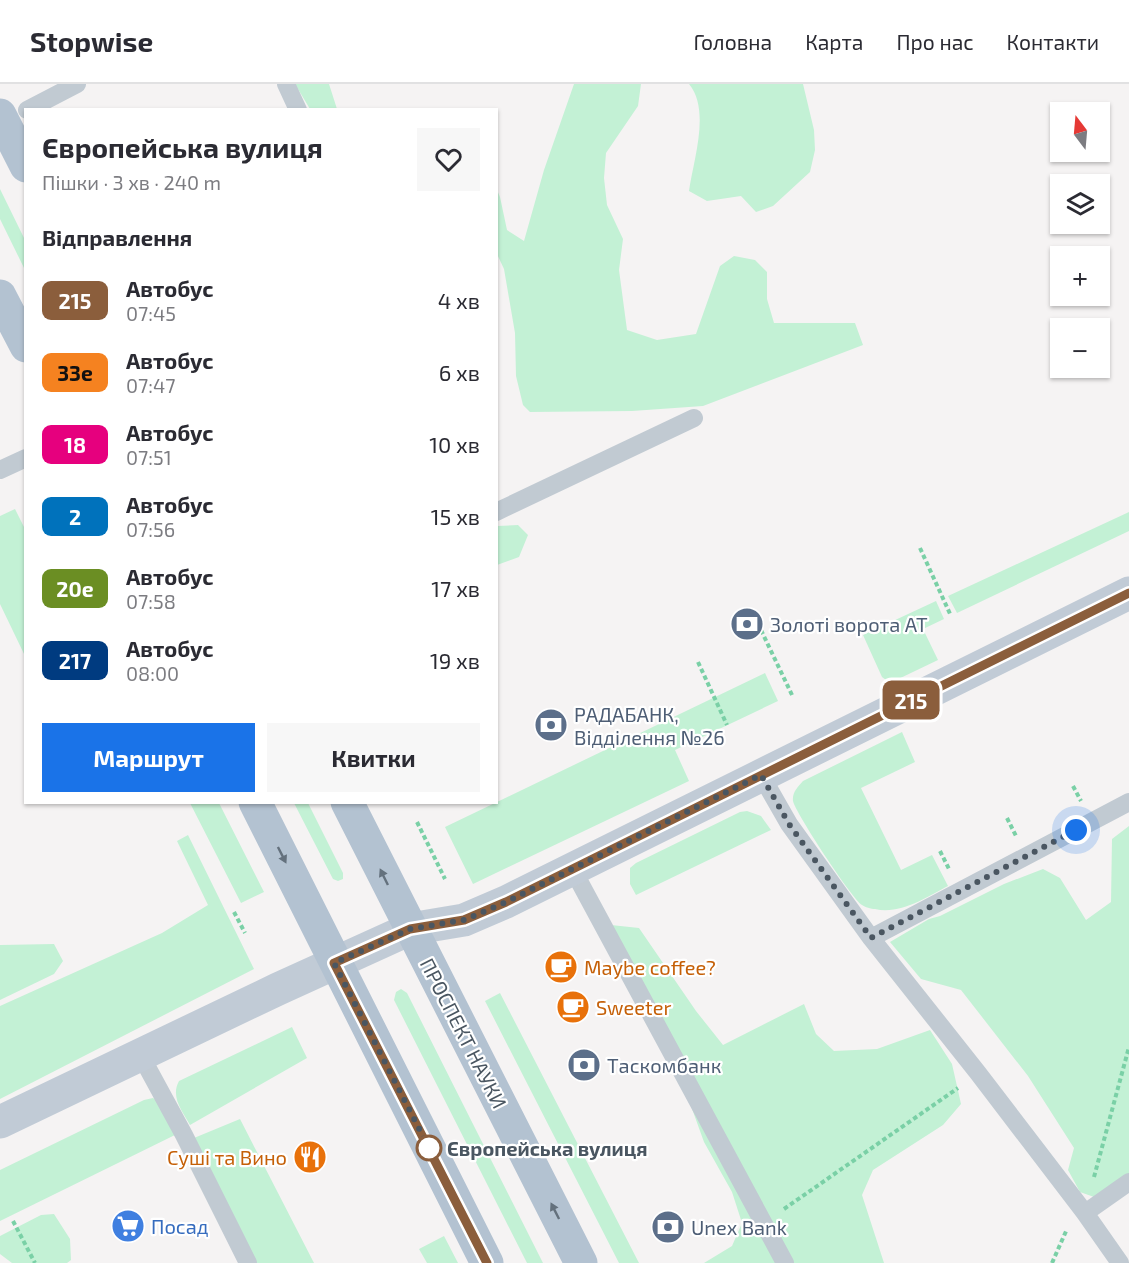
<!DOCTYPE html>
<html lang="uk">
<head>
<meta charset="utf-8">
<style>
  :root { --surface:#fff; --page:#f7f7f7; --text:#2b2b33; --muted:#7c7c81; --line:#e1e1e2; --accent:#1a73e8 }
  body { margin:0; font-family:"Exo 2",sans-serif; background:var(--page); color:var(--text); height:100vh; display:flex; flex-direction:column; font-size:22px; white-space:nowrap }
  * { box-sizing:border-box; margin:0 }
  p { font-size:20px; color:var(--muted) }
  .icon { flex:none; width:33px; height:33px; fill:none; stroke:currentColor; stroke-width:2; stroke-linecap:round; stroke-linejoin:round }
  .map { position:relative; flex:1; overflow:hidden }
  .panel { position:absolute; left:24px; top:24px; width:474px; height:696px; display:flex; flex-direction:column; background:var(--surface); border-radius:0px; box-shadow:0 2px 4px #0004 }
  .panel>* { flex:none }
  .badge { padding:0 12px; border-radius:9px; font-size:21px; line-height:39px }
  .needle { width:39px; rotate:344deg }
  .controls { position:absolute; left:1050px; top:18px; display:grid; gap:12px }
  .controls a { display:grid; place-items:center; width:60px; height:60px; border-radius:0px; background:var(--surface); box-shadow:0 2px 4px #0004; font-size:30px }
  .you { position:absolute; width:30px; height:30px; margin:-15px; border:4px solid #fff; border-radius:50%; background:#1a73e8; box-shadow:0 0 0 9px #1a73e833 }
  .map>.badge { position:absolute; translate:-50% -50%; box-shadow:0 0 0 3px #fff }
  h2 { padding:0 18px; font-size:22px; line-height:54px }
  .round { display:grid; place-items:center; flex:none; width:63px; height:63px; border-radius:0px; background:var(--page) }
  .summary { display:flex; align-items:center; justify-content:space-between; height:102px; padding:0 18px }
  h1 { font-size:28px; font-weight:700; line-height:45px }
  .cta { display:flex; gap:12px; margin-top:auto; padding:12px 18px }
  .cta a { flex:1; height:69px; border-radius:0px; background:var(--accent); color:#fff; font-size:24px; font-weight:700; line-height:69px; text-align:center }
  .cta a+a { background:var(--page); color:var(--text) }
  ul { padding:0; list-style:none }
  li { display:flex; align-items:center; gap:18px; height:72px; padding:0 18px }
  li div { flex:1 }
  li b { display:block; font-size:22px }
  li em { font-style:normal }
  li .badge { min-width:66px; font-weight:700; text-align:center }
  header { display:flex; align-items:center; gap:36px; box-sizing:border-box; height:84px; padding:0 30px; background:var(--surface); border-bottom:2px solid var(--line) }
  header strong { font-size:28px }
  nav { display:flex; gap:33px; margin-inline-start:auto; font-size:21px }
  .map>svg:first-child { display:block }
  .green { fill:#c3f1d5 }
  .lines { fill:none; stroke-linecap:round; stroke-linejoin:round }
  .path { stroke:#7ad0a6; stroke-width:4; stroke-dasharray:4.5 3; stroke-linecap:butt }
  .lane { stroke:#c1cad2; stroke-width:18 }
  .secondary { stroke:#c1cbd6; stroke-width:33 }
  .primary { stroke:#b3c2d1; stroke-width:33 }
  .oneway { fill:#64717d }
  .line-casing { stroke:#fff; stroke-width:14 }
  .line { stroke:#8b5e3c; stroke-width:9 }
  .walk { stroke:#4a5661; stroke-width:6; stroke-dasharray:0 10.8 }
  .stop-dot { fill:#fff; stroke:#8b5e3c; stroke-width:3 }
  .labels { text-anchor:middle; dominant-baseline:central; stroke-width:4.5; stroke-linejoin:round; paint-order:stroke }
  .service-label { font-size:20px; fill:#4e5e75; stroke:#fff; text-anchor:start }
  .food-label { font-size:20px; fill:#c56008; stroke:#fff; text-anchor:start }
  .street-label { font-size:20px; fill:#4a5661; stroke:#fff }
  .stop-label { font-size:20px; font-weight:bold; fill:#4a5661; stroke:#fff; text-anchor:start }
  .shop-label { font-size:20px; fill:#366cbe; stroke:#fff; text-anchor:start }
</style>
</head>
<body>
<header>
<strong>Stopwise</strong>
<nav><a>Головна</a><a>Карта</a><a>Про нас</a><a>Контакти</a></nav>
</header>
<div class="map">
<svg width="1129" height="1179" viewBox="0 0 1129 1179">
  <rect width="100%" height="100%" fill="#f5f3f3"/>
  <path class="green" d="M 295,0 L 329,0 L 337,25 L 310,25 Z
    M 574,0 L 641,0 L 638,22 L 606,69 L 604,94 L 607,121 L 623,155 L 619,186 L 627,246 L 657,256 L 696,250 L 720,182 L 734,172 L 755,176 L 767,188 L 767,215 L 774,239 L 855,239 L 863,261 L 703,322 L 632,327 L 530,328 L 523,321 L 516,292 L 515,249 L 504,185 L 497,170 L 497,106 L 500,113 L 507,146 L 524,157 L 544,86 Z
    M 689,0 L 803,0 L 814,46 L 815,66 L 810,88 L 773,122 L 756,128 L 741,112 L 707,117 L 689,107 C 693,77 711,26 689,0 Z
    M 0,105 L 25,156 L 25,186 L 0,135 Z
    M 15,425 L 25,445 L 25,572 L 0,520 L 0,432 Z
    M 1129,428 L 1129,447 L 957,529 L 948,512 Z
    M 518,441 L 528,451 L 519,473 L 497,481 L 497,442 Z
    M 936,517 L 944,535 L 923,545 L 938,576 L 890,599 L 882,593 L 863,551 Z
    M 765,589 L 778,617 L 675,666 L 689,697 L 473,800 L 445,743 Z
    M 902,648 L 915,678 L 861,704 L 901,786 L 932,771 L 948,802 C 927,813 900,831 875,825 C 871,825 865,823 862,821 C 852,815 795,728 793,717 C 792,708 798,703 803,697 Z
    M 190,719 L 219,719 L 264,808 L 241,819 Z
    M 294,719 L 308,719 L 343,789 L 343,795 L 338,797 L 333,795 Z
    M 747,727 L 761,732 L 771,746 L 636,811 L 630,800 L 630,784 L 636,779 L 740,728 Z
    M 1129,742 L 1129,1090 L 1094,1113 L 1080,1108 L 1068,1086 L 1074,1064 L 1028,992 L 961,906 L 921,895 L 890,858 L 929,835 L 940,832 L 1004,800 L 1043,785 L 1060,794 L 1086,836 L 1111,818 L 1112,755 Z
    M 188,751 L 254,885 L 0,1015 L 0,922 L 162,849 L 208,821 L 177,757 Z
    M 611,841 L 639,844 L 696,927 L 723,961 L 804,920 L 816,950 L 834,967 L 877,965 L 930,946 L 952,980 L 961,1020 L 943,1041 L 873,1086 L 862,1111 L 884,1179 L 704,1179 L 732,1162 L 742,1139 L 732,1108 L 704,1058 L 655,922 Z
    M 54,860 L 63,877 L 54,890 L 0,916 L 0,861 Z
    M 401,905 L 407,909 L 543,1179 L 527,1179 L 394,916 L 396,908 Z
    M 500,909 L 639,1179 L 619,1179 L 485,917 Z
    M 292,943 L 307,974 L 190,1041 C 183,1028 170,1013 179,997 Z
    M 153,1014 L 160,1019 L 177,1050 L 0,1137 L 0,1086 L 144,1016 Z
    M 240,1035 L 314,1179 L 252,1179 L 194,1054 Z
    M 54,1130 L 70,1155 L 71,1176 L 67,1179 L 12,1179 L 0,1170 L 0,1152 L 41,1131 Z
    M 444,1152 L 458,1179 L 427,1179 L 419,1165 Z"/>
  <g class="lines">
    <path class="path" d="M 920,464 L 951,532
      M 761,546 L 792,611
      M 698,578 L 727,641
      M 1073,702 L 1081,717
      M 1007,734 L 1016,752
      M 417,738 L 445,795
      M 940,767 L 949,785
      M 234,828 L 245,849
      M 1094,1093 L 1129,963
      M 784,1125 L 958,1004
      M 13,1137 L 35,1179
      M 1052,1179 L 1067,1145"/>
    <path class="lane" d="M 286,0 L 298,26
      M 27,26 L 77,0
      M 0,386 L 26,374
      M 496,428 L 694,334
      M 761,691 L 789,740 L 871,854 L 978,989 L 1085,1129 L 1120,1179
      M 572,784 L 785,1179
      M 871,854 L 1129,718
      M 140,970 L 184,1051 L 248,1179
      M 1085,1129 L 1129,1098"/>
    <path class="secondary" d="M 0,1038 L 278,905 L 410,845 L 464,836 L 506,818 L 1129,509"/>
    <path class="primary" d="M 0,31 L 26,82
      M 0,212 L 26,262
      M 255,718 L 487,1179
      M 347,718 L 581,1179"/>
  </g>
  <defs><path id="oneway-solid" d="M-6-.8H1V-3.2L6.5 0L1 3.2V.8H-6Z" transform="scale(1.5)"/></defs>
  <g class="oneway">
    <use href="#oneway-solid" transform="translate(282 771) rotate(63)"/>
    <use href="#oneway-solid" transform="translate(384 793) rotate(-116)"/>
    <use href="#oneway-solid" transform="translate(555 1127) rotate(-117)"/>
  </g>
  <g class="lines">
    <defs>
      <path id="line" d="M 487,1179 L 334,879 L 410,845 L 464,836 L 506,818 L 1129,509"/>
    </defs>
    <use href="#line" class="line-casing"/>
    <use href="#line" class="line"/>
    <path class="walk" d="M 429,1064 L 334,879 L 410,845 L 464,836 L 506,818 L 761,691 L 789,740 L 871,854 L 1076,746"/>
  </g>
  <defs>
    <symbol id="bank-disc" viewBox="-11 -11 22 22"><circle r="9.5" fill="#5c6f8a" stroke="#fff"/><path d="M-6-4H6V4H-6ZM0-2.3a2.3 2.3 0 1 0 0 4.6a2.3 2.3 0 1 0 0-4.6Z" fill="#fff"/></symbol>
    <symbol id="cafe-disc" viewBox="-11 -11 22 22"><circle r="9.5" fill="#e8710a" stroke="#fff"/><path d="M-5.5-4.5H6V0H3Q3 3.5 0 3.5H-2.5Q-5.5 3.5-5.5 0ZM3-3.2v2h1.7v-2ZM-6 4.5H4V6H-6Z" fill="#fff"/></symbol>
    <symbol id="restaurant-disc" viewBox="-11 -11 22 22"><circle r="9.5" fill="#e8710a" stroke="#fff"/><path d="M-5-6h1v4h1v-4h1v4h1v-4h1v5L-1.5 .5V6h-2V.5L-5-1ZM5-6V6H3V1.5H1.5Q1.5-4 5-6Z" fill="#fff"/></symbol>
    <symbol id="supermarket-disc" viewBox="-11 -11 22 22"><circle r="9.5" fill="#3f7fe0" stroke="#fff"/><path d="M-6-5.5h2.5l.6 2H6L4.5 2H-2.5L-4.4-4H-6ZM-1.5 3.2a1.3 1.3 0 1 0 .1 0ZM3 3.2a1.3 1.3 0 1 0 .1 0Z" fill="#fff"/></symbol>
  </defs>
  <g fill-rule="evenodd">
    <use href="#bank-disc" x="728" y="521" width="38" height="38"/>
    <use href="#bank-disc" x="532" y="622" width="38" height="38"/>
    <use href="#cafe-disc" x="542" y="864" width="38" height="38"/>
    <use href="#cafe-disc" x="554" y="904" width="38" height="38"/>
    <use href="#bank-disc" x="565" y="962" width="38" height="38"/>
    <use href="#restaurant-disc" x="291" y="1054" width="38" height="38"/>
    <use href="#supermarket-disc" x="109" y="1123" width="38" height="38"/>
    <use href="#bank-disc" x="649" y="1124" width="38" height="38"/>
  </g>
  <circle class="stop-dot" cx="429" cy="1064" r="12"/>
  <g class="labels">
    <g class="service-label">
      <text x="770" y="540">Золоті ворота АТ</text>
      <text x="574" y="630">РАДАБАНК,<tspan x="574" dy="23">Відділення №26</tspan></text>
      <text x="607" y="981">Таскомбанк</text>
      <text x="691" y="1143">Unex Bank</text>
    </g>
    <g class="food-label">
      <text x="584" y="883">Maybe coffee?</text>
      <text x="596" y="923">Sweeter</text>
      <text x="287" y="1073" text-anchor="end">Суші та Вино</text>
    </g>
    <g class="street-label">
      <text transform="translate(464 949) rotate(63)">ПРОСПЕКТ НАУКИ</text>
    </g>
    <g class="stop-label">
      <text x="447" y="1064">Європейська вулиця</text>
    </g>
    <g class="shop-label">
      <text x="151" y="1142">Посад</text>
    </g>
  </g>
</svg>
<div class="controls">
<a><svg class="needle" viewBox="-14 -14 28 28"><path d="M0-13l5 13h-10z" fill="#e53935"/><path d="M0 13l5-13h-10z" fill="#7c7c81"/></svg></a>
<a><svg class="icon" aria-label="layers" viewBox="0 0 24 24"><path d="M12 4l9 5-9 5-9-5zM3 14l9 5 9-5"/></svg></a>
<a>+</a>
<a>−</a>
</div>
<div class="you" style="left:1076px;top:746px"></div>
<b class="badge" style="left:911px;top:616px;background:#8b5e3c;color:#fff">215</b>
<section class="panel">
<div class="summary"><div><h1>Європейська вулиця</h1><p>Пішки · 3 хв · 240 m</p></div><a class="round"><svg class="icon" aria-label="heart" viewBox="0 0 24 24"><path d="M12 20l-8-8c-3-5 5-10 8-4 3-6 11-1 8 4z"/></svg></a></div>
<h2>Відправлення</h2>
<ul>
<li><span class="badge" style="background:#8b5e3c;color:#fff">215</span><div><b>Автобус</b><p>07:45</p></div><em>4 хв</em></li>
<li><span class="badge" style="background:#f58220;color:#111">33е</span><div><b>Автобус</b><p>07:47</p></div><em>6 хв</em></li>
<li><span class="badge" style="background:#e6007e;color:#fff">18</span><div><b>Автобус</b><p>07:51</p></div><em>10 хв</em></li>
<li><span class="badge" style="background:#0072bc;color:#fff">2</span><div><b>Автобус</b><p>07:56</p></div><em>15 хв</em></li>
<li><span class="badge" style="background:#6b8e23;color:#fff">20е</span><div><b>Автобус</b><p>07:58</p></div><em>17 хв</em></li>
<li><span class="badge" style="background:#003b80;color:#fff">217</span><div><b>Автобус</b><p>08:00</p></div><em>19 хв</em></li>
</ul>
<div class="cta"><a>Маршрут</a><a>Квитки</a></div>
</section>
</div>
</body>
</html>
